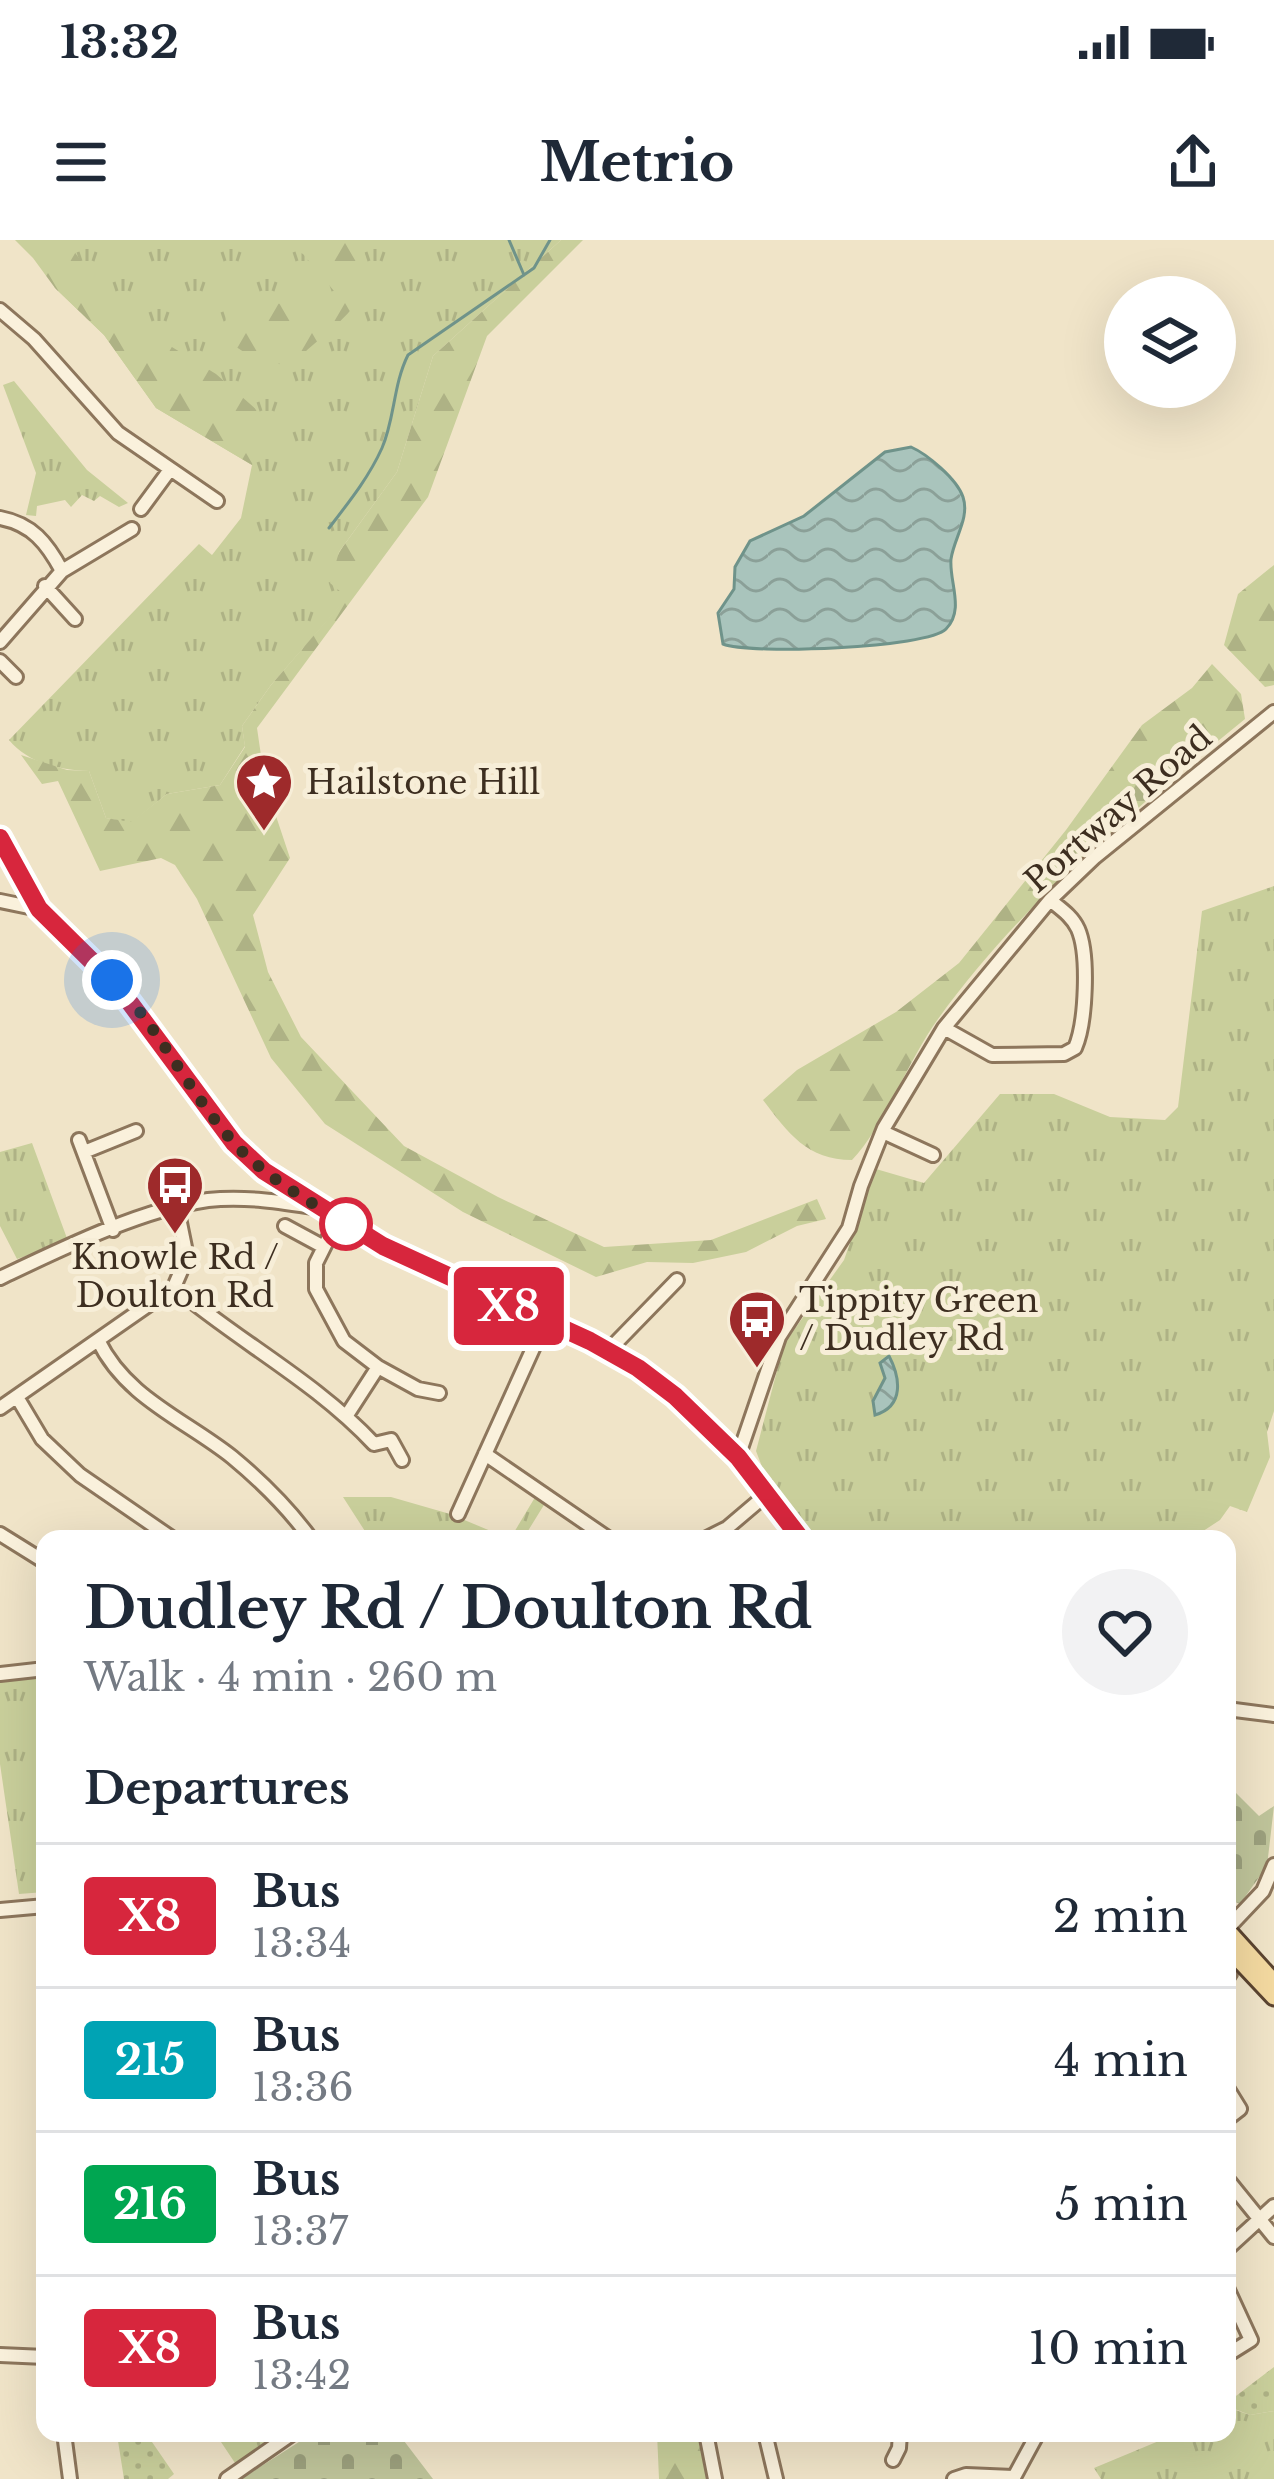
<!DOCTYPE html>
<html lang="en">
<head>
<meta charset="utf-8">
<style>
  :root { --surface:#fff; --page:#f2f2f3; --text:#1f2937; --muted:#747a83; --line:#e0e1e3 }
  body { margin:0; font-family:"Libre Baskerville",serif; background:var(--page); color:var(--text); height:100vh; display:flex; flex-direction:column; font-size:45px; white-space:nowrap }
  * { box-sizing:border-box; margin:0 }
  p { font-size:39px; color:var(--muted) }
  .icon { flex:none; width:66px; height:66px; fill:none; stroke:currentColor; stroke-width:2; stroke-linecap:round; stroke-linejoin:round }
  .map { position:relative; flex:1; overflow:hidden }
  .details { position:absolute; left:36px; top:1290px; width:1200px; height:912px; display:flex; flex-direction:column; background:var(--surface); border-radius:24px; box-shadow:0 12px 48px #0002 }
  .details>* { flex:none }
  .badge { padding:0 24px; border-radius:9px; font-size:42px; line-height:78px }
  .tools { position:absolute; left:1104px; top:36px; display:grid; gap:24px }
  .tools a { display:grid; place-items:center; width:132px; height:132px; border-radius:50%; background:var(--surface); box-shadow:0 12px 48px #0002; font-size:60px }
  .you { position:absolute; width:60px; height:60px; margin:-30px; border:9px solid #fff; border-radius:50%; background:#1a73e8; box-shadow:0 0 0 18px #1a73e833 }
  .map>.badge { position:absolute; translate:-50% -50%; box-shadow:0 0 0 6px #fff }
  h2 { padding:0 48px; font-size:45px; line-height:108px }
  .round { display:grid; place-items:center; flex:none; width:126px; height:126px; border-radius:63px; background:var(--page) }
  .headline { display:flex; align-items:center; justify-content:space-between; height:204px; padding:0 48px }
  h1 { font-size:57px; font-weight:700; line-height:90px }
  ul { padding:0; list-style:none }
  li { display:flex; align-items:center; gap:36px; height:144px; padding:0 48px; border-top:3px solid var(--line) }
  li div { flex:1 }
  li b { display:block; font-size:45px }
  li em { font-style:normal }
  li .badge { min-width:132px; font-weight:700; text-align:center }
  .status { display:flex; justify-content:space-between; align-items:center; height:84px; padding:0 60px; background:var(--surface); direction:ltr }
  .status svg { height:33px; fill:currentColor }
  header { display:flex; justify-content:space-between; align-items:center; height:156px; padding:0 48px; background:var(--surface); font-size:54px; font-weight:700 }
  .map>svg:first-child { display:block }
  .grass { fill:url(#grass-tufts) }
  .forest { fill:url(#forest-firs) }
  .cemetery { fill:url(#cemetery-stones) }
  .garden { fill:url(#garden-dots) }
  .water { fill:url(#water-waves); stroke:#6f938a; stroke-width:3 }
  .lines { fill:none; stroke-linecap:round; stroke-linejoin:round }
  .stream { stroke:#6f938a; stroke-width:3 }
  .minor-casing { stroke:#8d765c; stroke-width:18 }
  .major-casing { stroke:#5b4430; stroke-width:21 }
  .minor { stroke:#faf1dc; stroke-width:12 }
  .major { stroke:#f3d9a0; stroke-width:15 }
  .line-casing { stroke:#fff; stroke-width:27 }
  .line { stroke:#d7263d; stroke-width:18 }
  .walk { stroke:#3d2e20; stroke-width:12; stroke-dasharray:0 21.6 }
  .stop-dot { fill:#fff; stroke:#d7263d; stroke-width:6 }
  .labels { text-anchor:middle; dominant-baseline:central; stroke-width:10; stroke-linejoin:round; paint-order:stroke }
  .poi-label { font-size:33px; fill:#3d2e20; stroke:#f7eed8; text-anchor:start }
  .street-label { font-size:33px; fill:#3d2e20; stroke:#f7eed8 }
</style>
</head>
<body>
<div class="status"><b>13:32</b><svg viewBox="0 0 49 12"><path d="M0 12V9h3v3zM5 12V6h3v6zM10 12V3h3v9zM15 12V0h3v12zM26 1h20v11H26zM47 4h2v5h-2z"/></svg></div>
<header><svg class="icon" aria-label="menu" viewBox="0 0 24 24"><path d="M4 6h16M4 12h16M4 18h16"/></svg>Metrio<svg class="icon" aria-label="share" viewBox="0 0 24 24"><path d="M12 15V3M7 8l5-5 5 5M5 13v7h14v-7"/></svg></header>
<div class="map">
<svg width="1274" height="2239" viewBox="0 0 1274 2239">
  <defs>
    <pattern id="grass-tufts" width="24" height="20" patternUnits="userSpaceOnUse" patternTransform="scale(3)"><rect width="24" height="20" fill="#c9cf9b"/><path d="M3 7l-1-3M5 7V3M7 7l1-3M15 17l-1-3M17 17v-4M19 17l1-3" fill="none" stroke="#aeb285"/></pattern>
    <pattern id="forest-firs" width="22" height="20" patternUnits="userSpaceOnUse" patternTransform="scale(3)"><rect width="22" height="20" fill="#c9cf9b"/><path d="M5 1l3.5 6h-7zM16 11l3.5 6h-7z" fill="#aeb285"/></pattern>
    <pattern id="cemetery-stones" width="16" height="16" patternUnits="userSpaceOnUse" patternTransform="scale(3)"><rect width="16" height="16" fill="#bfc49a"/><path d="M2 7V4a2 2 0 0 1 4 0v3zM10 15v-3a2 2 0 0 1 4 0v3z" fill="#9ca07d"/></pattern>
    <pattern id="garden-dots" width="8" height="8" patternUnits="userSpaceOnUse" patternTransform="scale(3)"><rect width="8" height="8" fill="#c9cf9b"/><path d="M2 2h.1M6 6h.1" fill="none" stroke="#aeb285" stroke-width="1.8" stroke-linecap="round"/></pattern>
    <pattern id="water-waves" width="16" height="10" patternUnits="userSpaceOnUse" patternTransform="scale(3)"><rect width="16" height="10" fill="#a9c4bc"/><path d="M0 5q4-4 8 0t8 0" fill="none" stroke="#8ba098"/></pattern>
  </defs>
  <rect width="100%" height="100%" fill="#f0e4c8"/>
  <path class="grass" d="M 34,0 L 561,0 L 433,116 L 397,232 L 339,312 L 336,331 L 348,357 L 271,445 L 242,486 L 245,506 L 220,545 L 167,554 L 131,583 L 106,578 L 89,531 C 59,530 28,523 9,500 L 199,304 L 212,315 L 241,278 L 252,225 L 156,168 L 104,95 L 55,48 Z
    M 14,141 L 87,230 L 128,263 L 119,267 L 100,256 L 94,261 L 82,255 L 71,267 L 65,260 L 37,266 L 36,276 L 26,275 L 36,233 L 3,145 Z
    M 1274,646 L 1274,1171 L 1267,1192 L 1270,1217 L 1247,1272 L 1230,1266 L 1220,1280 L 1191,1299 L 814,1299 L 769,1245 L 756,1211 L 784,1104 L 844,1020 L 876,929 L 924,943 L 1000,854 L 1054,854 L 1110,877 L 1165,880 L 1178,867 L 1202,671 Z
    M 32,903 L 68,1001 L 17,1019 L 0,986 L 0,912 Z
    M 537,1254 L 547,1260 L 523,1299 L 370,1299 L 343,1257 L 391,1257 L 450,1274 L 510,1299 Z
    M 45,1437 L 45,1652 L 19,1654 L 0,1524 L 0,1442 Z
    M 1227,2167 L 1250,2175 L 1274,2171 L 1274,2239 L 1101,2239 L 1094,2228 L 1178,2193 L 1227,2193 Z
    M 215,2193 L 286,2193 L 237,2226 Z"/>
  <path class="forest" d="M 15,0 L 66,0 L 101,49 L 136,85 L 216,134 L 258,171 L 263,203 L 252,225 L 156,168 L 104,95 L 55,48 L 33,18 Z
    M 275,0 L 342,0 L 362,5 C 384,65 325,88 290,127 L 250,116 L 224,99 L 227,63 L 314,64 L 334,51 L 303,14 Z
    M 561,0 L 583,0 L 487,96 L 428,257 L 257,488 L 265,543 L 290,618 L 253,675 L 268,732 L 301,797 L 404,906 L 498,957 L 604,1007 L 711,1000 L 817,959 L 826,979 L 797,986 L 746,1012 L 693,1023 L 647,1022 L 596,1037 L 463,972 L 325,884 L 271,818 L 197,659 L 175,625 L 161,618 L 100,631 L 58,541 L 42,544 L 21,515 L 67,530 L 89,531 L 106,578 L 131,582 L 167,554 L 220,545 L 245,507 L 242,486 L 271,445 L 347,357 L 330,343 L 339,312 L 397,232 L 433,116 Z
    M 1274,325 L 1274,445 L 1265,447 L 1224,405 L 1238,354 Z
    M 1212,424 L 1241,454 L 1245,479 C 1133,570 1023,662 938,779 C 908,820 884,887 852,920 C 807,920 788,893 763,860 L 797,830 L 896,772 L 959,723 L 1066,590 L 1142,485 L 1192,448 Z
    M 657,2193 L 699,2193 L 709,2239 L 659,2239 Z"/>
  <path class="cemetery" d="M 1227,1544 L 1259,1576 L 1274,1566 L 1267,1626 L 1240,1664 L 1227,1658 Z
    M 313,2193 L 398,2193 L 433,2239 L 241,2239 Z"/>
  <path class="garden" d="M 1274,2127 L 1274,2171 L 1250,2175 L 1232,2168 L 1232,2159 Z
    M 147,2196 L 154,2197 L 152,2202 L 174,2234 L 168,2239 L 124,2239 L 118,2201 Z"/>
  <path class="water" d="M 911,207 C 927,214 957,239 963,257 C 970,278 954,298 951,319 C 949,342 965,370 946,389 C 928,408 750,415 723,404 L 718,373 L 734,349 L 735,327 L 750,301 L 804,276 L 885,212 Z
    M 889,1116 C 900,1137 905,1166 875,1175 L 873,1161 L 885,1138 L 880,1123 Z"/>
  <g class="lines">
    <path class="stream" d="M 509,0 L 524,35
      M 329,288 C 349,262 369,237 382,208 C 395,178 393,145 408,115 L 534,28 L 550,0"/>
    <defs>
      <path id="minor" d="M 0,70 L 34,99 L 118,193 L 217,261
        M 141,269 L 169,231
        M 0,278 C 32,284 47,303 62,331 L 0,402
        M 62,331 L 132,289
        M 45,346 L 75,379
        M 0,421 L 16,437
        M 0,661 L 39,669
        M 944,788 L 992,815 L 1064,814 L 1075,808 C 1086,783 1089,714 1078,689 C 1072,676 1061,669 1050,660
        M 883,892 L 933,915
        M 79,900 L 113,990
        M 84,912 L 136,891
        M 285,986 L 322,1006
        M 329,997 L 316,1023 L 316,1049 L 344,1101 L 378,1127 L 347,1175
        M 0,1038 C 61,1009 142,969 208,960 C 246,956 282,962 319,968
        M 174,1047 C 239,1102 315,1141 374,1204 L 391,1200 L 402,1220
        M 98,1100 C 126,1158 184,1179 232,1217 C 261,1241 289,1269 311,1299
        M 608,1111 L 677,1040
        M 378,1127 L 418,1149 L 439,1153
        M 17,1157 L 42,1199 L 80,1235 L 173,1299
        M 0,1168 L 174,1047 L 187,1017 L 177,968
        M 485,1214 L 609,1299
        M 738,1217 L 779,1097 L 849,988 L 861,946 L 884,888 L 944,788 L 1050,660 L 1095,617 L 1274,472
        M 458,1274 L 545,1082
        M 0,1294 L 45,1322
        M 705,1299 L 727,1288 L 767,1254
        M 0,1434 L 45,1429
        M 1227,1469 L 1274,1475
        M 0,1670 L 45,1666
        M 1227,1689 L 1263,1651 L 1274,1625
        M 1227,1737 L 1230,1734
        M 1227,1848 L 1240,1869 L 1227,1879
        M 1227,1939 L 1274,1997
        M 1227,2009 L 1274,1966
        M 1227,2048 L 1251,2100 L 1227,2115
        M 0,2115 L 45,2117
        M 64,2193 L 70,2239
        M 706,2193 L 715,2239
        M 765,2193 L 776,2239
        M 893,2220 L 899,2208 L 900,2193
        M 227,2239 L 293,2193
        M 954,2239 L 966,2235 L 1013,2237
        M 1013,2239 L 1038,2193"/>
      <path id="major" d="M 0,599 L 39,669 L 119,748 L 234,903 L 264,931 L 383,1006 L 589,1101 L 638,1128 L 675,1155 L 738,1217 L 801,1299
        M 1227,1690 L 1274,1742
        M 1227,1707 L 1274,1757"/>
    </defs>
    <use href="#minor" class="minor-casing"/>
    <use href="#major" class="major-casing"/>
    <use href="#minor" class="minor"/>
    <use href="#major" class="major"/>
  </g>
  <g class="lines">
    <defs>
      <path id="line" d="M 0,598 L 39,669 L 119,748 L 234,903 L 264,931 L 383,1006 L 590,1101 L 638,1128 L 675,1156 L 738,1217 L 801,1299"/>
    </defs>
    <use href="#line" class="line-casing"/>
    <use href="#line" class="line"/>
    <path class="walk" d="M 112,740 C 161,789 189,854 235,904 C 268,940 316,965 357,990 L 346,984"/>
  </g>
  <defs>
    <symbol id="sight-pin" viewBox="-11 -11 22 30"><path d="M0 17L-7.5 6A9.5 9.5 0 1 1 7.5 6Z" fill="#9e2a2b" stroke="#f7eed8"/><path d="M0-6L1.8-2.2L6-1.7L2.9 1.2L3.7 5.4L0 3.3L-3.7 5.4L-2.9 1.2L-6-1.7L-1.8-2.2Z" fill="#fff"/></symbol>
    <symbol id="bus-pin" viewBox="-11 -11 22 30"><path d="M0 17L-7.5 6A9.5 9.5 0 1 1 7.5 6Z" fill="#9e2a2b" stroke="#f7eed8"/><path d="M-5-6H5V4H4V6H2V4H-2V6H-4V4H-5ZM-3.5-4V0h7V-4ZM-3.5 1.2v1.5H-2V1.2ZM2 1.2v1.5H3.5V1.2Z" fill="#fff"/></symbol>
  </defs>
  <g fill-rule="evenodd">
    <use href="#sight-pin" x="231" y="509" width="66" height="90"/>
    <use href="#bus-pin" x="142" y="912" width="66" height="90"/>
    <use href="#bus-pin" x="724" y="1046" width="66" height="90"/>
  </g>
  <circle class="stop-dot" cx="346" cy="984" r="24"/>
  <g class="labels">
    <g class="poi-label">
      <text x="306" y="542">Hailstone Hill</text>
      <text x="175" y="1017" text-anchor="middle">Knowle Rd /<tspan x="175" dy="38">Doulton Rd</tspan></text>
      <text x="799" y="1060">Tippity Green<tspan x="799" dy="38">/ Dudley Rd</tspan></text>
    </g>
    <g class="street-label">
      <text transform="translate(1118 569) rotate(-41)">Portway Road</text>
    </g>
  </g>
</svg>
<div class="tools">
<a><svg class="icon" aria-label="layers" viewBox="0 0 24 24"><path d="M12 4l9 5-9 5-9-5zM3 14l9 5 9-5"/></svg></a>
</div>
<div class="you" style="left:112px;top:740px"></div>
<b class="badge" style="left:509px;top:1066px;background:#d7263d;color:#fff">X8</b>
<section class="details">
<div class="headline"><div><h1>Dudley Rd / Doulton Rd</h1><p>Walk · 4 min · 260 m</p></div><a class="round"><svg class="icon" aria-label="heart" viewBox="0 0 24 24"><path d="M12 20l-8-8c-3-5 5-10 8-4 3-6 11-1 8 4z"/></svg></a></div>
<h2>Departures</h2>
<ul>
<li><span class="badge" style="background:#d7263d;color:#fff">X8</span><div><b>Bus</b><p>13:34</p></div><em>2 min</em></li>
<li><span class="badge" style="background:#00a3b4;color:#fff">215</span><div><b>Bus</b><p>13:36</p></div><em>4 min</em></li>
<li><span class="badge" style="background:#00a651;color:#fff">216</span><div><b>Bus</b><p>13:37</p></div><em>5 min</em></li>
<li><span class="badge" style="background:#d7263d;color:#fff">X8</span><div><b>Bus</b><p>13:42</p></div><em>10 min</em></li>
</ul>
</section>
</div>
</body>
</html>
